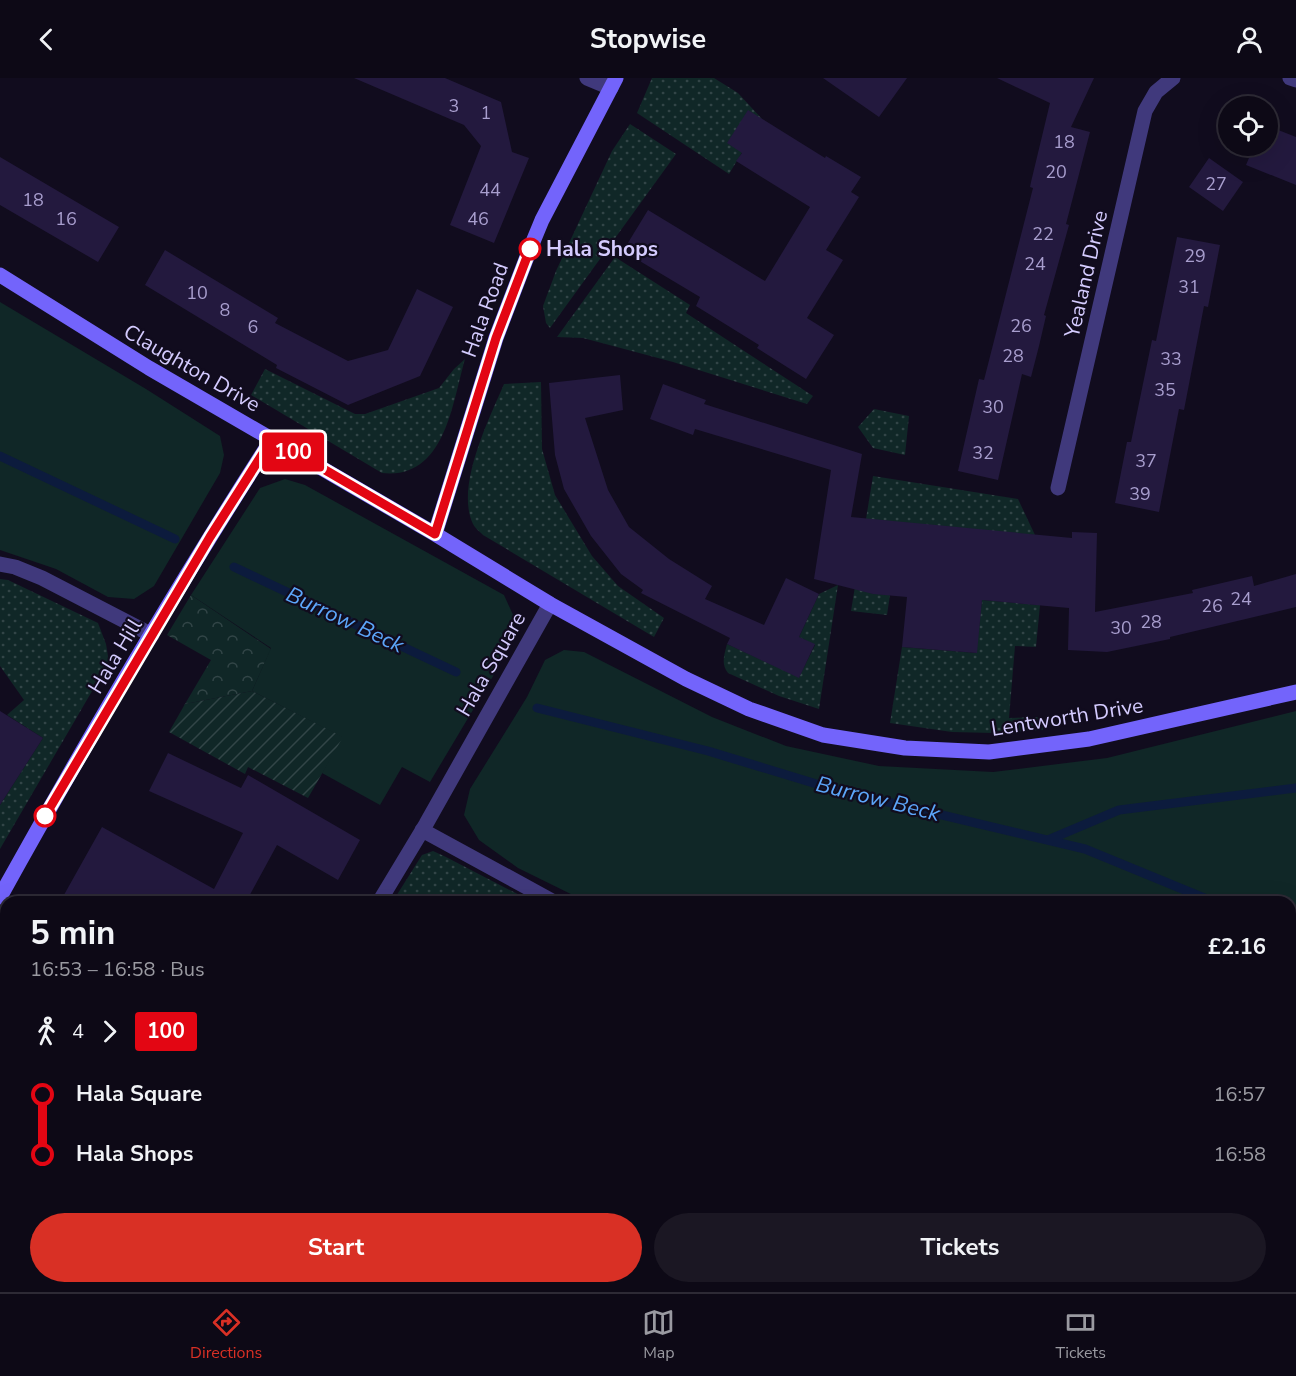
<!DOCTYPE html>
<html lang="en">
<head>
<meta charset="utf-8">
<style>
  :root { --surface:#0d0916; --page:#1b1723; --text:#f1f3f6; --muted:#9a9aa1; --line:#2d2a35; --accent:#d93025 }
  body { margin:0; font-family:"Nunito Sans",sans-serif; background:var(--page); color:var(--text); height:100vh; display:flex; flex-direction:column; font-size:22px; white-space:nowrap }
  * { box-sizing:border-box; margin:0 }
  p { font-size:20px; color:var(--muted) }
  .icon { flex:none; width:33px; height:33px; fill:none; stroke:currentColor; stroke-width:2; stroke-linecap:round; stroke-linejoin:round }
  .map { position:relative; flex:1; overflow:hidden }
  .panel { position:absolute; left:0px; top:818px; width:1296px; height:398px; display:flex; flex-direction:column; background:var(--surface); border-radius:18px 18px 0 0; box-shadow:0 6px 24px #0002,0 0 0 2px var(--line) }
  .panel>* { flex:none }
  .badge { padding:0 12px; border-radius:4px; font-size:21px; line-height:39px }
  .tools { position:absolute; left:1218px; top:18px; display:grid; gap:12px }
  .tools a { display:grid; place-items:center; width:60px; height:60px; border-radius:50%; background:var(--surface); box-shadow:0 6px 24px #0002,0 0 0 2px var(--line); font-size:30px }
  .map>.badge { position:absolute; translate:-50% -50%; box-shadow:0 0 0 3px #fff }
  .legs { display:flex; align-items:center; gap:9px; height:66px; padding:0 30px; font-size:20px }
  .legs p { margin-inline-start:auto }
  .overview { display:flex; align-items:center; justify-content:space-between; height:102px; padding:0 30px }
  h1 { font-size:33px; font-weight:700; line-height:45px }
  .button { display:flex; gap:12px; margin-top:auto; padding:12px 30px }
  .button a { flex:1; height:69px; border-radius:36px; background:var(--accent); color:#fff; font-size:24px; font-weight:700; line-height:69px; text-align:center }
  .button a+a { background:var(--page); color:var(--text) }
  ul { padding:0 30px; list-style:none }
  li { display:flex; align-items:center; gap:21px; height:60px; font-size:22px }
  li i { display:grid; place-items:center; width:9px; height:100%; margin:0 8px; background:currentColor }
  li i::after { content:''; width:15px; height:15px; margin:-8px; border:4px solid; border-radius:50%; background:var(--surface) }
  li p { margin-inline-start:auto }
  li:first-child i { background:linear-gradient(#0000 50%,currentColor 0) }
  li:last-child i { background:linear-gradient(currentColor 50%,#0000 0) }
  header { display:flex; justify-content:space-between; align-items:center; height:78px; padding:0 30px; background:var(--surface); font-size:27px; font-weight:700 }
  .menu { display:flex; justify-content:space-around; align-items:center; height:84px; border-top:2px solid var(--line); background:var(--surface); font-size:16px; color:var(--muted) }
  .menu a { display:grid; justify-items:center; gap:3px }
  .menu .current { color:var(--accent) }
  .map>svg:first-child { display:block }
  .grass { fill:url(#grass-dots) }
  .forest { fill:url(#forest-crowns) }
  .park { fill:#102727 }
  .garden { fill:url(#garden-furrows) }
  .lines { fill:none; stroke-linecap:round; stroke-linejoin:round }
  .stream { stroke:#0c1b3d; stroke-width:9 }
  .building { fill:#23193e }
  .street { stroke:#40397c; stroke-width:15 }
  .secondary { stroke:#7364fb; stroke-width:15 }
  .line-1-casing { stroke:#fff; stroke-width:14 }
  .line-1 { stroke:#e30613; stroke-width:9 }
  .stop-1-dot { fill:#fff; stroke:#e30613; stroke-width:3 }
  .labels { text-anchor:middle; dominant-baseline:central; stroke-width:4.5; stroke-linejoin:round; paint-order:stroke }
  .number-label { font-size:18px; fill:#a89ece }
  .stop-label { font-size:21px; font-weight:bold; fill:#d4cbfe; stroke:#110c1e; text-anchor:start }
  .street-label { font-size:21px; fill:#d4cbfe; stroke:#110c1e }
  .water-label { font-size:22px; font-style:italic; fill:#5ca6fa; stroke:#110c1e }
</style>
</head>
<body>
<header><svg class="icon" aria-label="back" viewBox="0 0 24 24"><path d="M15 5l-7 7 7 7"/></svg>Stopwise<svg class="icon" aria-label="person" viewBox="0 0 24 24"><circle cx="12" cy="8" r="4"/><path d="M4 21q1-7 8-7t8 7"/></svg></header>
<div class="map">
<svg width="1296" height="1214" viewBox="0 0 1296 1214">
  <defs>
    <pattern id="grass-dots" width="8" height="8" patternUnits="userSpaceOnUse" patternTransform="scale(1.5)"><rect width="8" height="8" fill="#102727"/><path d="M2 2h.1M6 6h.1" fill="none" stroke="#324547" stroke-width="1.8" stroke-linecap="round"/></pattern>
    <pattern id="forest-crowns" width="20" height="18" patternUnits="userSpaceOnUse" patternTransform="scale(1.5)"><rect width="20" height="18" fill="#102727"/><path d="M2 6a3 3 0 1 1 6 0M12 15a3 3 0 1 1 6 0" fill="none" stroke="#324547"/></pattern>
    <pattern id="garden-furrows" width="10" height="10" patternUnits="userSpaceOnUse" patternTransform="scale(1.5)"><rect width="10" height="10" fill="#102727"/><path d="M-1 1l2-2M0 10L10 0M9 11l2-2" fill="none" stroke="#324547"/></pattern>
  </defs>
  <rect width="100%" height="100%" fill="#110c1e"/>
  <path class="grass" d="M 652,0 L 714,0 L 738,15 L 762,41 L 729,96 L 637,35 Z
    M 630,46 L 676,76 L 550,250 L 546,245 L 543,228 L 556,193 L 612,73 Z
    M 615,179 L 690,227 L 686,235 L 813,318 L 807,326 L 673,284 L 583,260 L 557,259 Z
    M 465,281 C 452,326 445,402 382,395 L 251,317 L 265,291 L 355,336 L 365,336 L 439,310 L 454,291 Z
    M 541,304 L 542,371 L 555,417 L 592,478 L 618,508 L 664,540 L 654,559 L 483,457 C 480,454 475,450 473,446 C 455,409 489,341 504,306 Z
    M 874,331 L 909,338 L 905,377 L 873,370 L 858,349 Z
    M 873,398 L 1018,421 L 1035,457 L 876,442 L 869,515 L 890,517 L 887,537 L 851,533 Z
    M 0,501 L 8,502 L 98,545 L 106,566 L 109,584 L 0,771 L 0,727 L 43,660 L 7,637 L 24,622 L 0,588 Z
    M 838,507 L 819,631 L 779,618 L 728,595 C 721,586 724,578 727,566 L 799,599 L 815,567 L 799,559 L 819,516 Z
    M 982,522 L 1040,527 L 1036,569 L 1015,568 L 1009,640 L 1043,639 L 1043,652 L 994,655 L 952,654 L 890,645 L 902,569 L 976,575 Z
    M 433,773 L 446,779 L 531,823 L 393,823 L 422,777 Z
    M 604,1209 L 634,1209 L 653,1214 L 617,1214 Z"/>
  <path class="forest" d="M 191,517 L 271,571 L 252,613 L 185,626 L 211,582 L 167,557 Z"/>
  <path class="park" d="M 0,224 L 146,311 L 220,358 L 224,377 L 220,395 L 154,508 L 134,521 L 108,519 L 56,491 L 0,472 Z
    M 285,401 L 305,407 L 504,517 L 514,539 L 511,565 L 492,600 L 430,704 L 402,689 L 380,727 L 322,695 L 342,659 L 252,613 L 271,570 L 191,517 L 260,410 Z
    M 564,572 L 584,574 L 712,639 L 786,668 L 879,688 L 993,694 L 1107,680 L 1296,633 L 1296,922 L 1290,920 L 1290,824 L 585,823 L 518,790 L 479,762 L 464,737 L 470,711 L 527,619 L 545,582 Z
    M 0,864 L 6,865 L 6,1209 L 142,1209 L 140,1214 L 0,1214 Z"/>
  <path class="garden" d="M 252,613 L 343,659 L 308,720 L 248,689 L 245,696 L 169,654 L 185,626 Z"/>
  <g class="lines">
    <path class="stream" d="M 0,378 L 175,461
      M 234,489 L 456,594
      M 537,630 L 708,673 L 833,711 L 1085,771 L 1214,824
      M 1048,762 L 1119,732 L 1296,710
      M 1290,840 L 1296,841"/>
  </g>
  <path class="building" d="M 354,0 L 445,0 L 501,24 L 512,74 L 529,80 L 494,165 L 450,147 L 481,68 L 464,47 Z
    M 823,0 L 907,0 L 879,39 Z
    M 997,0 L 1094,0 L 1071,49 L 1090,54 L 1066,146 L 1069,147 L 1044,237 L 1046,238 L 1039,268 L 1031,299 L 1022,296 L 998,402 L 958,393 L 979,301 L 984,302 L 1033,110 L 1030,109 L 1031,104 L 1050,25 Z
    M 748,32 L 825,80 L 826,78 L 861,99 L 851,114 L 859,119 L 826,172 L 843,182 L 807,240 L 834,257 L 806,301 L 757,270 L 759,267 L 696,228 L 700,219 L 623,173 L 648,132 L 765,203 L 810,129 L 736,83 L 742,75 L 727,65 Z
    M 1268,48 L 1296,59 L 1296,107 L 1246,87 L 1254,68 L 1268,68 Z
    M 0,79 L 119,149 L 98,184 L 0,127 Z
    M 1209,80 L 1243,104 L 1223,133 L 1189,109 Z
    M 1177,159 L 1220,167 L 1208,229 L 1204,228 L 1184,332 L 1179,331 L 1159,434 L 1115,425 L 1127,364 L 1131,364 L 1152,262 L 1156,263 Z
    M 165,172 L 278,240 L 275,245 L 348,283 L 388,272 L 417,211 L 453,229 L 420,298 L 348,327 L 276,290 L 277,287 L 145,207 Z
    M 620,297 L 623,332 L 585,340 L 608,412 L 629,449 L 669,481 L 712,508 L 705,521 L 764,547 L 786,500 L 819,516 L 799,559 L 815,566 L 799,600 L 727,566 L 730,560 L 641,515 L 643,512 L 621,496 L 591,458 L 564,411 L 555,377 L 549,305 Z
    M 663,306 L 706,322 L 704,326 L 862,376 L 851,439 L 1072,460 L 1072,454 L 1097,455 L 1095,534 L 1193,515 L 1192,512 L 1252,498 L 1254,508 L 1296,496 L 1296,529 L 1170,559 L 1170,561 L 1107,574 L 1068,572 L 1069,530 L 982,522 L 977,575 L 902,569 L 907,519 L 873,516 L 814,501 L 831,392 L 695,351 L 693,357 L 650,341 Z
    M 0,633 L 43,660 L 0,727 Z
    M 168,675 L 241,710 L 248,697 L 360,762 L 338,802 L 277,767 L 246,824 L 60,824 L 102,749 L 214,811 L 243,755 L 149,713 Z"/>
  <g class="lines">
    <path class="street" d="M 587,0 L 611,10
      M 1290,0 L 1296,2
      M 1058,410 L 1145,33 L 1156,14 L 1173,0
      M 0,486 L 15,489 L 42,500 L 152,557
      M 422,752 L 554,824
      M 379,824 L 426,746 L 550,526
      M 1290,937 L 1296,937
      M 564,1209 L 578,1214
      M 163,1214 L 164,1209"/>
    <path class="secondary" d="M 0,197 L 149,290 L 435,456 L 550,526 L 686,601 L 749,631 L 823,657 L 905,670 L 989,674 L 1089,661 L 1296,614
      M 435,456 L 496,260 L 530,171 L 542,142 L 616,0
      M 0,819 C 86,664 176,510 272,361"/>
  </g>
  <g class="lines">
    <defs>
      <path id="line-1" d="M 45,738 L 210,459 L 272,361 L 435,456 L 496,260 L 530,171"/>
    </defs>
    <use href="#line-1" class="line-1-casing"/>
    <use href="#line-1" class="line-1"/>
  </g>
  <g class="stop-1-dot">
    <circle cx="530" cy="171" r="10"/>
    <circle cx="45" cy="738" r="10"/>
  </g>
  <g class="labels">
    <g class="number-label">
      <text x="454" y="28">3</text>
      <text x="486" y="35">1</text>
      <text x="1064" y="64">18</text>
      <text x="1056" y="94">20</text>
      <text x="1216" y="106">27</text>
      <text x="490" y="112">44</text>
      <text x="33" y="122">18</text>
      <text x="66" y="141">16</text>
      <text x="478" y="141">46</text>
      <text x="1043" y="156">22</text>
      <text x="1195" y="178">29</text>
      <text x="1035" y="186">24</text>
      <text x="1189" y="209">31</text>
      <text x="197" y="215">10</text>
      <text x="225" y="232">8</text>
      <text x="1021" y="248">26</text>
      <text x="253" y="249">6</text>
      <text x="1013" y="278">28</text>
      <text x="1171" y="281">33</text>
      <text x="1165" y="312">35</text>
      <text x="993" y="329">30</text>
      <text x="983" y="375">32</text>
      <text x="1146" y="383">37</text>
      <text x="1140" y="416">39</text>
      <text x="1241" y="521">24</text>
      <text x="1212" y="528">26</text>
      <text x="1151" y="544">28</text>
      <text x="1121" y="550">30</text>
    </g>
    <g class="stop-label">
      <text x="546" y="171">Hala Shops</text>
    </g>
    <g class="street-label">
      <text transform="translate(1086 196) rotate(-77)">Yealand Drive</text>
      <text transform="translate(485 232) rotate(-70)">Hala Road</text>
      <text transform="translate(192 290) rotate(30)">Claughton Drive</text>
      <text transform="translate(115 578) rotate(-59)">Hala Hill</text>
      <text transform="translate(491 586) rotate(-60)">Hala Square</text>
      <text transform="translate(1067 639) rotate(-9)">Lentworth Drive</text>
    </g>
    <g class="water-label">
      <text transform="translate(345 542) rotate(25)">Burrow Beck</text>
      <text transform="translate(878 721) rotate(14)">Burrow Beck</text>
    </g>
  </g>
</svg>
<div class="tools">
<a><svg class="icon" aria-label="locate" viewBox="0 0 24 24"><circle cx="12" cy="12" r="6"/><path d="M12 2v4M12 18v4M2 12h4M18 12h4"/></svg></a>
</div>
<b class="badge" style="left:293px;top:374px;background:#e30613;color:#fff">100</b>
<section class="panel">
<div class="overview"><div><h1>5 min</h1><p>16:53 – 16:58 · Bus</p></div><b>£2.16</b></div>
<div class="legs"><svg class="icon" aria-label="walk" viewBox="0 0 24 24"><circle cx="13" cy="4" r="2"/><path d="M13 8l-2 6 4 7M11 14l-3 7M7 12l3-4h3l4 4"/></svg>4<svg class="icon" aria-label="forward" viewBox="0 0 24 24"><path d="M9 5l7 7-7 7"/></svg><b class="badge" style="background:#e30613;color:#fff">100</b></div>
<ul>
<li><i style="color:#e30613"></i><b>Hala Square</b><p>16:57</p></li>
<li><i style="color:#e30613"></i><b>Hala Shops</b><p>16:58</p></li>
</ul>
<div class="button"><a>Start</a><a>Tickets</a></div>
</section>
</div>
<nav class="menu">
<a class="current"><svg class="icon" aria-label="directions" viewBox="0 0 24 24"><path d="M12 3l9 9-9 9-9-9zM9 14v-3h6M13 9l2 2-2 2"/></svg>Directions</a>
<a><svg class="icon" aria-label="map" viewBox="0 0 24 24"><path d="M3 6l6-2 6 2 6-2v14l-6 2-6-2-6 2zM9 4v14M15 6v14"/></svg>Map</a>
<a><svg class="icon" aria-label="tickets" viewBox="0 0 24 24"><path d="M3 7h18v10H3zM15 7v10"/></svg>Tickets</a>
</nav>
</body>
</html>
